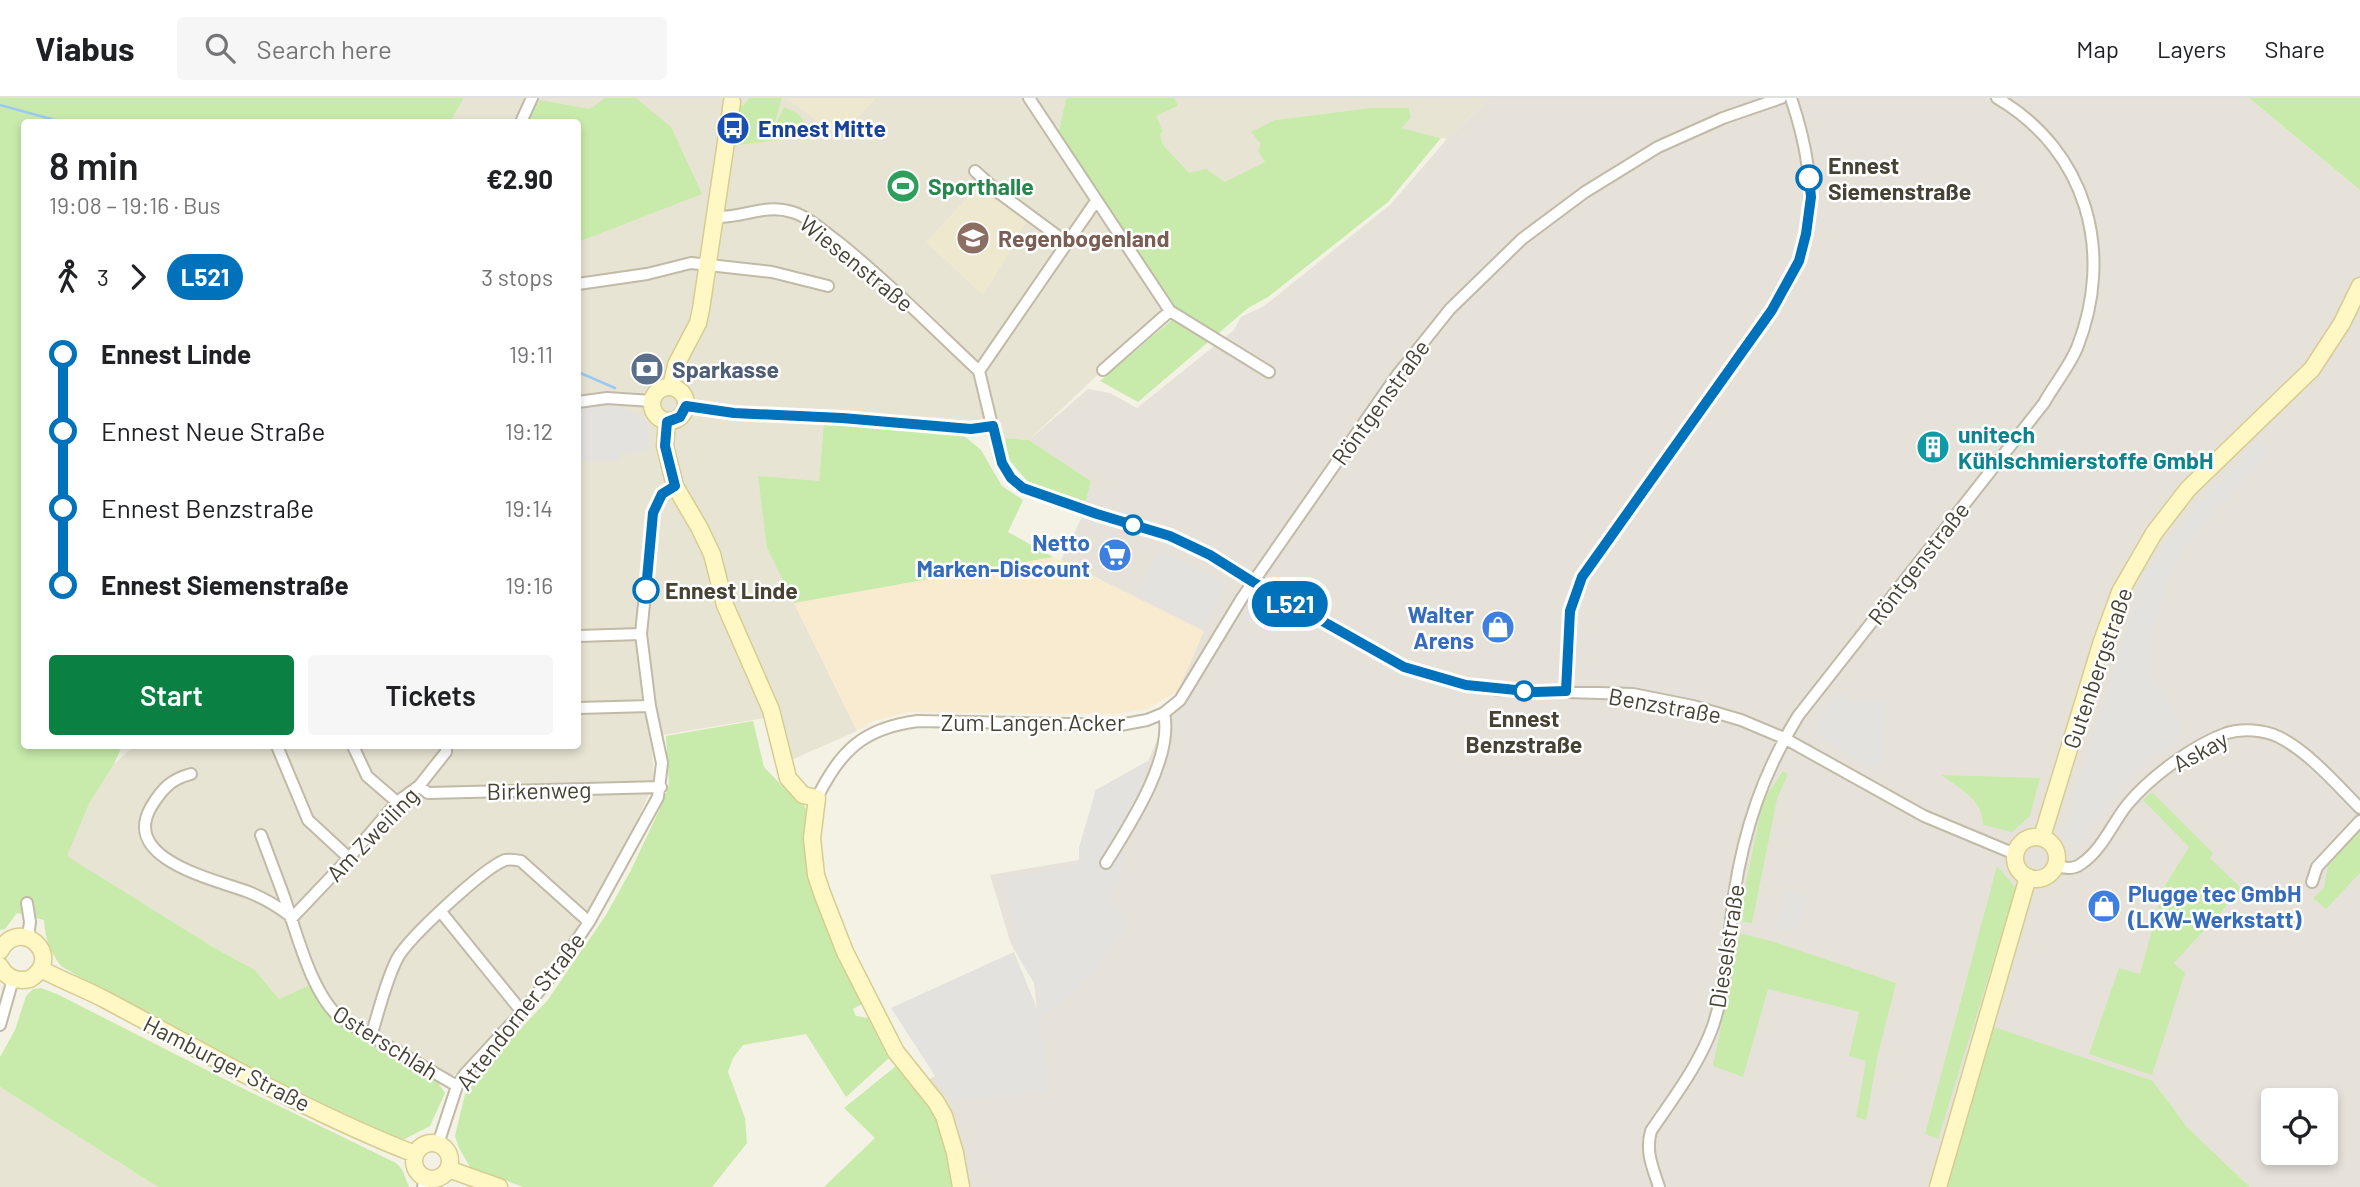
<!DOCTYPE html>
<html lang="en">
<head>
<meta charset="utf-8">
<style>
  :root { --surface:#fff; --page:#f6f6f6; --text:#202124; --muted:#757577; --line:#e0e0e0; --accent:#0b8043 }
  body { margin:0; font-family:Barlow,sans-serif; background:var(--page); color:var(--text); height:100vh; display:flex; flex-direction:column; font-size:26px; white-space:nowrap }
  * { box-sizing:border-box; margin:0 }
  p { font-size:23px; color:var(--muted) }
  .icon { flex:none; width:38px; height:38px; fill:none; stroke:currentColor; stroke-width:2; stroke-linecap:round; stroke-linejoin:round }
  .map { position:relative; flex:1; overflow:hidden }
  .sheet { position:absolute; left:21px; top:21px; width:560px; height:630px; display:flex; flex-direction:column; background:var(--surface); border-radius:7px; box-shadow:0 4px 10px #0003 }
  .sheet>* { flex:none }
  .badge { padding:0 14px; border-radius:23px; font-size:24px; line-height:46px }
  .tools { position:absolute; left:2261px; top:990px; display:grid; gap:14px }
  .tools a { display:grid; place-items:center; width:77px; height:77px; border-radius:7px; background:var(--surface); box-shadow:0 4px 10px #0003; font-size:35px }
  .map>.badge { position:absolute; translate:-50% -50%; box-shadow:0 0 0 4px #fff }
  .legs { display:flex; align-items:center; gap:10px; height:77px; padding:0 28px; font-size:23px }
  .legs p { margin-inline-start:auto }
  .head { display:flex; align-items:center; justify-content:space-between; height:119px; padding:0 28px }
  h1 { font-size:38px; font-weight:600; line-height:52px }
  .primary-button { display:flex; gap:14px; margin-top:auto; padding:14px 28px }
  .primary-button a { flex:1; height:80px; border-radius:7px; background:var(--accent); color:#fff; font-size:28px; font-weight:600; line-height:80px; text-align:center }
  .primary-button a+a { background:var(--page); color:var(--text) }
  ul { padding:0 28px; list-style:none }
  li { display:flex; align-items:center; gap:24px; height:77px; font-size:26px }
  li i { display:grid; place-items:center; width:10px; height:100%; margin:0 9px; background:currentColor }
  li i::after { content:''; width:18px; height:18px; margin:-9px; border:5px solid; border-radius:50%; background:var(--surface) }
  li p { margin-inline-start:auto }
  li:first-child i { background:linear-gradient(#0000 50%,currentColor 0) }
  li:last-child i { background:linear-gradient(currentColor 50%,#0000 0) }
  header { display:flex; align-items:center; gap:42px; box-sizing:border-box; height:98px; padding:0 35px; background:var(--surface); border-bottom:2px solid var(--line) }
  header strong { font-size:33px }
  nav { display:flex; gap:38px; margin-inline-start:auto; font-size:24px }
  .search { width:490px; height:63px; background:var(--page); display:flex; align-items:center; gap:18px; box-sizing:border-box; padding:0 24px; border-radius:7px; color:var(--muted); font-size:26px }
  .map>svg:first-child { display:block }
  .residential { fill:#e8e4d3 }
  .commercial { fill:#f8ebcf }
  .industrial { fill:#e6e2da; fill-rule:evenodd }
  .education { fill:#eee8ce }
  .green { fill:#c8ebab }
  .parking { fill:#e4e2de }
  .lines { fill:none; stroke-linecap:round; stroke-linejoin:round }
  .stream { stroke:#9dc8f5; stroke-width:2.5 }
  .street-casing { stroke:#c0baa7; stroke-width:14 }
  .secondary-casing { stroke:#d7cc91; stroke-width:19 }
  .street { stroke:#fff; stroke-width:10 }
  .secondary { stroke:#fff7c4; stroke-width:16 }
  .line-1-casing { stroke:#fff; stroke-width:16 }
  .line-1 { stroke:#0072bc; stroke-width:10 }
  .stop-1-dot { fill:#fff; stroke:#0072bc; stroke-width:3.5 }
  .labels { text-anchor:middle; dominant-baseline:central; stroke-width:5; stroke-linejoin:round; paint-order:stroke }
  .transit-label { font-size:23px; font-weight:bold; fill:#164399; stroke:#fff; text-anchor:start }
  .stop-label { font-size:23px; font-weight:bold; fill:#474234; stroke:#fff; text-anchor:start }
  .leisure-label { font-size:23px; font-weight:bold; fill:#27864d; stroke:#fff; text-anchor:start }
  .education-label { font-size:23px; font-weight:bold; fill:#785e54; stroke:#fff; text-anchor:start }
  .street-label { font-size:23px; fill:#474234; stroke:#fff }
  .service-label { font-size:23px; font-weight:bold; fill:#4e5e75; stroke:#fff; text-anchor:start }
  .culture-label { font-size:23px; font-weight:bold; fill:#0d838f; stroke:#fff; text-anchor:start }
  .shop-label { font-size:23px; font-weight:bold; fill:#366cbe; stroke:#fff; text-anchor:end }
</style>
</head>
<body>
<header>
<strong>Viabus</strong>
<div class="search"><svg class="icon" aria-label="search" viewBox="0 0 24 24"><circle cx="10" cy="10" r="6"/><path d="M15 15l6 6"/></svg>Search here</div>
<nav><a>Map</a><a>Layers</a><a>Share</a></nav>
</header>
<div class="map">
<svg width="2360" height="1089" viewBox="0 0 2360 1089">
  <rect width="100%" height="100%" fill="#f4f1e5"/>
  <path class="residential" d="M 464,0 L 1066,0 L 1058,37 L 1171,207 L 1029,342 L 824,323 L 819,383 L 767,450 L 857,633 L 791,662 L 781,617 L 651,639 L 654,684 L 619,764 L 592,809 L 523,906 L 459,975 L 437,983 L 327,916 L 310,888 L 279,901 L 255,872 L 213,849 L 66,758 L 89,706 L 114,666 L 134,648 L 578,648 L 578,24 L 450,24 Z
    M 1175,0 L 1490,0 L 1447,41 L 1400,30 L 1411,20 L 1409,10 L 1370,10 L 1275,22 L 1261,46 L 1265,64 L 1225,85 L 1206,72 L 1189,76 L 1163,47 L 1160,36 L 1163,35 L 1155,18 L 1178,8 Z
    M 0,989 L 158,1089 L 0,1089 Z"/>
  <path class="commercial" d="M 1053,459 L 1205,533 L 1178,593 L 1147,611 L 1114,616 L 908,614 L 872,623 L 857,633 L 794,505 Z"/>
  <path class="industrial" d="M 1490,0 L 2249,0 L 2360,92 L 2360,1089 L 2250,1089 L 2187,1029 L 2153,983 L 1935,1089 L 966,1089 L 928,982 L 1038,921 L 1034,885 L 1011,846 L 990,777 L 1079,762 L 1079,750 L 1096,692 L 1148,663 L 1204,533 L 1061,462 L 1082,419 L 1091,383 L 1029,342 L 1088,291 L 1110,295 L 1137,310 L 1234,232 L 1241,219 L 1264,208 L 1391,106 L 1447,41 ZM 2273,1003 L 2326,1003 L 2326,1055 L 2273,1055 Z"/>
  <path class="education" d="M 786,0 L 876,0 L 839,39 Z
    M 980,86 L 1027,124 L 1016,138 L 1017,142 L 983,197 L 926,144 Z"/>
  <path class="green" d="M 0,0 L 464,0 L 450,24 L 24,24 L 24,648 L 122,648 L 114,666 L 89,706 L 67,758 L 213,849 L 255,872 L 279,901 L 310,887 L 327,916 L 437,983 L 445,995 L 430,1028 L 403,1042 L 267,984 L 186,942 L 61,868 C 50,854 45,840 44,822 L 17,815 L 5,831 L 0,832 Z
    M 605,0 L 636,0 L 671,29 L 702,96 L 578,144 L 578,24 L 528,24 L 540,2 L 590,11 Z
    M 749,0 L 782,0 L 775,24 L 777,42 L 730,48 L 736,12 L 745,6 Z
    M 1066,0 L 1175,0 L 1178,8 L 1156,18 L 1163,34 L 1160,36 L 1163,47 L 1189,75 L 1206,71 L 1225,84 L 1265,64 L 1258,53 L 1261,46 L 1251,34 L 1275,22 L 1370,10 L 1409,10 L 1411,20 L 1401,30 L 1441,40 L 1388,104 L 1268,199 L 1248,210 L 1138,304 L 1100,283 L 1180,215 L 1171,207 L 1058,37 Z
    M 2249,0 L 2360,0 L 2360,92 Z
    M 784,9 L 797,15 L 810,30 L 807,39 L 778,41 L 776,25 Z
    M 824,323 L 962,336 L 981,352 L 1002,388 L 1023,402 L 1008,434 L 1053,459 L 794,505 L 767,450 L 758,378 L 819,383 Z
    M 1005,340 L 1029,342 L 1091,383 L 1085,407 L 1030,386 L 1008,361 Z
    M 753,623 L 764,669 L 785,691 L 799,698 L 808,715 L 828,832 L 862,906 L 853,911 L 856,918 L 868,920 L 889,960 L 846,999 L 806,936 L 743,947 L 733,960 L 728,974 L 745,1020 L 747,1045 L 712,1089 L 523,1089 L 470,1069 L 459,1050 L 455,1038 L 465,996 L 474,979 L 547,903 L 606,817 L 631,772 L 663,704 L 669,686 L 666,638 Z
    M 1783,673 L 1788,676 L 1777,701 L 1752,825 L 1738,823 L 1763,703 Z
    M 1941,677 L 2040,680 L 2030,718 L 2012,734 L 1983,727 C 1983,701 1960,691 1941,677 Z
    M 2152,694 L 2213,755 L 2210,760 L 2242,791 L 2174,865 L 2185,875 L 2152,977 L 2089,956 L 2119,870 L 2140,876 L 2164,789 L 2189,749 L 2143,702 Z
    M 2360,732 L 2360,775 L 2326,811 L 2313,800 L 2324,790 L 2328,768 Z
    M 1997,768 L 2016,790 L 1938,1041 L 1925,1036 Z
    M 1740,835 L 1774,844 L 1896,885 L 1878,956 L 1866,1022 L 1856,1019 L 1866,963 L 1849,958 L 1859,914 L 1768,891 L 1743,979 L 1713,968 Z
    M 41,890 L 57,896 L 238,988 L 396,1065 L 402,1071 L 409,1089 L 158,1089 L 0,989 L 0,959 L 15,932 L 26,898 L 33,891 Z
    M 1991,928 L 2153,983 L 2187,1029 L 2250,1089 L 1935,1089 Z
    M 896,968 L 936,1018 L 950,1056 L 955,1089 L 824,1089 L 875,1040 L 844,1010 Z"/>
  <path class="parking" d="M 596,306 L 617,308 L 634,314 L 647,324 L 650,350 L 645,354 L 621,355 L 621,363 L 579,363 L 578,373 L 578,310 Z
    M 2261,342 L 2270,355 L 2198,433 L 2182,454 L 2165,490 L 2152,543 L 2150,567 L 2154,580 L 2180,623 L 2181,631 L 2175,644 L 2147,663 L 2130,680 L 2093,725 L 2083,742 L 2075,747 L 2063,740 L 2099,617 L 2144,479 L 2164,449 L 2201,403 Z
    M 1160,453 L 1227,486 L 1204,530 L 1134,496 Z
    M 1849,595 L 1849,603 L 1886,603 L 1884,663 L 1870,669 L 1820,639 L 1816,634 L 1818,627 L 1834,598 Z
    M 1148,663 L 1124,754 L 1121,778 L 1113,800 L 1128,828 L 1094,874 L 1067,901 L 1039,921 L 1050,993 L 952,1004 L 891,910 L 1014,854 L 1040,918 L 1037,889 L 1019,860 L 1005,780 L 1079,767 L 1079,750 L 1096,692 Z
    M 1786,793 L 1808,799 L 1799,831 L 1792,830 L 1782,834 L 1775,832 Z"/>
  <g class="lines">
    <path class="stream" d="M 0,7 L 62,24
      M 578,274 L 615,290"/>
    <defs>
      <path id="street" d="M 1029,0 L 1170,213 L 1269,274
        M 521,24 L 532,0
        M 975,73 L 998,94 L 1067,145
        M 1096,103 L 979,273 L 1001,365 L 1011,380 L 1023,390 L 1097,416 L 1170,438 L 1210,457 L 1253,484 L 1404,569 L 1466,587 L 1500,592 L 1633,596 L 1693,608 L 1741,622 L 1784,640 L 1924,718 L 2015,756
        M 714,119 C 741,121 765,105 792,114 C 809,119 823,133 837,143 C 887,183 932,229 979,273
        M 578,186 L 647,176 L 691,165 L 772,174 L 828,188
        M 1103,272 L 1170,213
        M 578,304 L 607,300 L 652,303
        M 686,308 L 734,315 L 843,320 L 971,331 L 993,328
        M 578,538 L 641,536
        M 1566,594 L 1570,513 L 1582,479 C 1631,411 1680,343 1728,275 C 1757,232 1796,188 1806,136 C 1815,89 1806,45 1791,0
        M 578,610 L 650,608
        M 277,648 L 308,722 L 349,760
        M 353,648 L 367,678 L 397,704
        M 191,676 C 171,681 162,691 151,709 C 120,763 219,782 251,795 C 265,801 277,808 289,817
        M 419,688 L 428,695 L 661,689
        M 817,700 C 840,653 863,630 918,623 L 1120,627 L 1147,622 L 1164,615 L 1180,602 L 1242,500 L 1398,276 L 1450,211 L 1522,141 L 1585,94 L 1658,49 L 1723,20 L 1781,0
        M 261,737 C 268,756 275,774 282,793 C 296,831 310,894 340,920 L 457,988
        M 1106,765 C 1129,728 1174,660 1164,615
        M 2056,768 C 2065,770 2073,772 2081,766 C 2102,752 2112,726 2127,707 C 2149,680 2193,647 2227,635 C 2243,630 2264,632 2279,639 C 2310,655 2336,686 2360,710
        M 2312,784 L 2317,769 L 2360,723
        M 27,805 L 30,824 L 28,839
        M 441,814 L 522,914
        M 291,821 L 349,760 L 397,704 L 419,688 L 446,654 L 446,648
        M 0,927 L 13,881
        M 371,938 C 379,913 385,885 397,861 C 408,840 484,770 505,762 C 510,761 516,762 521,763 L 589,824
        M 438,1046 L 457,988 L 465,976 L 522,914 L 557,871 L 589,824 L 658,699 L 662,665 L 650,608 L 641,536 L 653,415 L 662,396 L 675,388
        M 423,1089 L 426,1081
        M 1659,1089 C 1653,1070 1645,1054 1651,1033 C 1674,999 1699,967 1713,928 C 1727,886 1728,841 1734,797 C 1744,731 1763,675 1798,618 L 2044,305 C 2054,287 2069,269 2077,250 C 2115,154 2087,53 1997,0"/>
      <path id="secondary" d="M 671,289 L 676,267 L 698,225 L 701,211 L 732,4
        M652 306a17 17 0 1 1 34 0a17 17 0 1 1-34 0Z
        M 667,323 L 665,348 L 675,388 L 699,429 L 712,456 L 725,507 L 771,612 L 788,680 L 803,697 L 817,700 L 812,740 L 816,777 L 822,795 L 845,854 L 896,954 L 936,1004 L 944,1018 L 955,1055 L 961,1089
        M2015 760a21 21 0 1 1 42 0a21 21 0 1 1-42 0Z
        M 2042,739 L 2102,543 L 2120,494 L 2154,435 L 2188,391 L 2312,271 L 2342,225 L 2360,188
        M 0,853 C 19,817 66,858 30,881 C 17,884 6,880 0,868
        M 41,871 C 61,882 83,890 104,901 C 206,955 307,1014 415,1056
        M414 1063a18 18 0 1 1 36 0a18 18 0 1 1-36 0Z
        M 448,1071 L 499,1089
        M 1938,1089 L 2028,779"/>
    </defs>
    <use href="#street" class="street-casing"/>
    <use href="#secondary" class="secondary-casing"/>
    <use href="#street" class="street"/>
    <use href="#secondary" class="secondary"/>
  </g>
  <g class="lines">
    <defs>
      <path id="line-1" d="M 646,492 L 653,415 L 662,396 L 675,388 L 665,348 L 667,324 L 680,319 L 686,308 L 734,315 L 842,320 L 971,331 L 993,328 L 1002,365 L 1011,380 L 1023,390 L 1097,416 L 1170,438 L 1210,457 L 1253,484 L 1404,569 L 1466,587 L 1535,594 L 1566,593 L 1570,513 L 1582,479 L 1772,212 L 1799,163 L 1806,136 L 1811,99 L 1809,80"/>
    </defs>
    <use href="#line-1" class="line-1-casing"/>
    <use href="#line-1" class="line-1"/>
  </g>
  <defs>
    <symbol id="bus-disc" viewBox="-11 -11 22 22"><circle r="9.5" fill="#1a4fb4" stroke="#fff"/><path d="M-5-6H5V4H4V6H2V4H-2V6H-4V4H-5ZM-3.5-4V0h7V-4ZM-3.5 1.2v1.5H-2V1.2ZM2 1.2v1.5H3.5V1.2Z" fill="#fff"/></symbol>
    <symbol id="stadium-disc" viewBox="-11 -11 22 22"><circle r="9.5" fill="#2e9e5b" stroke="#fff"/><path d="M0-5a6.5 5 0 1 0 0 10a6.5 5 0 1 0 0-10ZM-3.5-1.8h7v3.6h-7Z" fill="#fff"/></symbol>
    <symbol id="school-disc" viewBox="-11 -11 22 22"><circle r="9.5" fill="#8d6e63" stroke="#fff"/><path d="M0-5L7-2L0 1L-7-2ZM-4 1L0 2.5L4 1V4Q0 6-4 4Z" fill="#fff"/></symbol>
    <symbol id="bank-disc" viewBox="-11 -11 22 22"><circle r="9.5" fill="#5c6f8a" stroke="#fff"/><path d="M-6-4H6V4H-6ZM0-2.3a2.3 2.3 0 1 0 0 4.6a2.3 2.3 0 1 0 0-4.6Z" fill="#fff"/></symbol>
    <symbol id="building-disc" viewBox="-11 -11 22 22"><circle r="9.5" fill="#0f9aa8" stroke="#fff"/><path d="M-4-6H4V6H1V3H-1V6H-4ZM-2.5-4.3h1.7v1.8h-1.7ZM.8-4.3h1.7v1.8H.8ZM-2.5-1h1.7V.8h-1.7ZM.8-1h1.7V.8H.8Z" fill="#fff"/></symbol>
    <symbol id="supermarket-disc" viewBox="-11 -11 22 22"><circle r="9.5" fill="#3f7fe0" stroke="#fff"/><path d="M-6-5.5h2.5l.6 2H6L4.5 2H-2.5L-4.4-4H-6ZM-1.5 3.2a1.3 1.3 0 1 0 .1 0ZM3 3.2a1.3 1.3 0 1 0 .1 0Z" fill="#fff"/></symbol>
    <symbol id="shop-disc" viewBox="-11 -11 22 22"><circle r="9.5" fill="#3f7fe0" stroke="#fff"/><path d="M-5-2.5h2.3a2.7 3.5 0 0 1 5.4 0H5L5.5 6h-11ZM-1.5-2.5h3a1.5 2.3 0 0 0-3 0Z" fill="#fff"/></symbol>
  </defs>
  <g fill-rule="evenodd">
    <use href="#bus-disc" x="714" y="11" width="38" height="38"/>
    <use href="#stadium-disc" x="884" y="69" width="38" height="38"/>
    <use href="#school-disc" x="954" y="121" width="38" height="38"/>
    <use href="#bank-disc" x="628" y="252" width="38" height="38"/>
    <use href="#building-disc" x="1914" y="330" width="38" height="38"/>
    <use href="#supermarket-disc" x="1096" y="438" width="38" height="38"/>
    <use href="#shop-disc" x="1479" y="510" width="38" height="38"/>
    <use href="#shop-disc" x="2085" y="789" width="38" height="38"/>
  </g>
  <g class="stop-1-dot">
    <circle cx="1809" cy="80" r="12"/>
    <circle cx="1133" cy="427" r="9"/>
    <circle cx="646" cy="492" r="12"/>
    <circle cx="1524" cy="593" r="9"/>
  </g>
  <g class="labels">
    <g class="transit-label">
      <text x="758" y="30">Ennest Mitte</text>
    </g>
    <g class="stop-label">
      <text x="1828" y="67">Ennest<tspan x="1828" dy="26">Siemenstraße</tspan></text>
      <text x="665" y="492">Ennest Linde</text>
      <text x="1524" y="620" text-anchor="middle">Ennest<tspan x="1524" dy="26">Benzstraße</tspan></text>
    </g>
    <g class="leisure-label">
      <text x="928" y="88">Sporthalle</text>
    </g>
    <g class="education-label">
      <text x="998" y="140">Regenbogenland</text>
    </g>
    <g class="street-label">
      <text transform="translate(857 165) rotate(39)">Wiesenstraße</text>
      <text transform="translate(1380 304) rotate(-54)">Röntgenstraße</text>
      <text transform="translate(1918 465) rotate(-52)">Röntgenstraße</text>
      <text transform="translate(2097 570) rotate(-71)">Gutenbergstraße</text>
      <text transform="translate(1665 607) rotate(10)">Benzstraße</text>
      <text x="1033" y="624">Zum Langen Acker</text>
      <text transform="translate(2200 653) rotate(-29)">Askay</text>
      <text transform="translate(539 692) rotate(-1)">Birkenweg</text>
      <text transform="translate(372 736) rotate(-46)">Am Zweiling</text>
      <text transform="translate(1726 848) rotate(-81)">Dieselstraße</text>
      <text transform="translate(520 913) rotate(-52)">Attendorner Straße</text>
      <text transform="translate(386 944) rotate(32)">Osterschlah</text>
      <text transform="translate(227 965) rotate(27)">Hamburger Straße</text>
    </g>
    <g class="service-label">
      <text x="672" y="271">Sparkasse</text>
    </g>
    <g class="culture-label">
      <text x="1958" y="336">unitech<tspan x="1958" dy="26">Kühlschmierstoffe GmbH</tspan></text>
    </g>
    <g class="shop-label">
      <text x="1090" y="444">Netto<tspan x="1090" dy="26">Marken-Discount</tspan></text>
      <text x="1474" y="516">Walter<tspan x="1474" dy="26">Arens</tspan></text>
      <text x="2128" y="795" text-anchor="start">Plugge tec GmbH<tspan x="2128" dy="26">(LKW-Werkstatt)</tspan></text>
    </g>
  </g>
</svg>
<div class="tools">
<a><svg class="icon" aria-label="locate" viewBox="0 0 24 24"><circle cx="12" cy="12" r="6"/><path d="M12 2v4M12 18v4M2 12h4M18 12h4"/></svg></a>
</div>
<b class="badge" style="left:1290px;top:506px;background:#0072bc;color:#fff">L521</b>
<section class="sheet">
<div class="head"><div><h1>8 min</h1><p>19:08 – 19:16 · Bus</p></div><b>€2.90</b></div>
<div class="legs"><svg class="icon" aria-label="walk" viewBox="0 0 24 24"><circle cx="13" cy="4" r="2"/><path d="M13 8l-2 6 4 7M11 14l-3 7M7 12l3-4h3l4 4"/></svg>3<svg class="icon" aria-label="forward" viewBox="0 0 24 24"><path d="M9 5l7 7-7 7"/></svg><b class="badge" style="background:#0072bc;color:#fff">L521</b><p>3 stops</p></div>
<ul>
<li><i style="color:#0072bc"></i><b>Ennest Linde</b><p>19:11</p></li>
<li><i style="color:#0072bc"></i><span>Ennest Neue Straße</span><p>19:12</p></li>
<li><i style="color:#0072bc"></i><span>Ennest Benzstraße</span><p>19:14</p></li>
<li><i style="color:#0072bc"></i><b>Ennest Siemenstraße</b><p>19:16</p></li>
</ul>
<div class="primary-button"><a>Start</a><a>Tickets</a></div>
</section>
</div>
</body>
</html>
